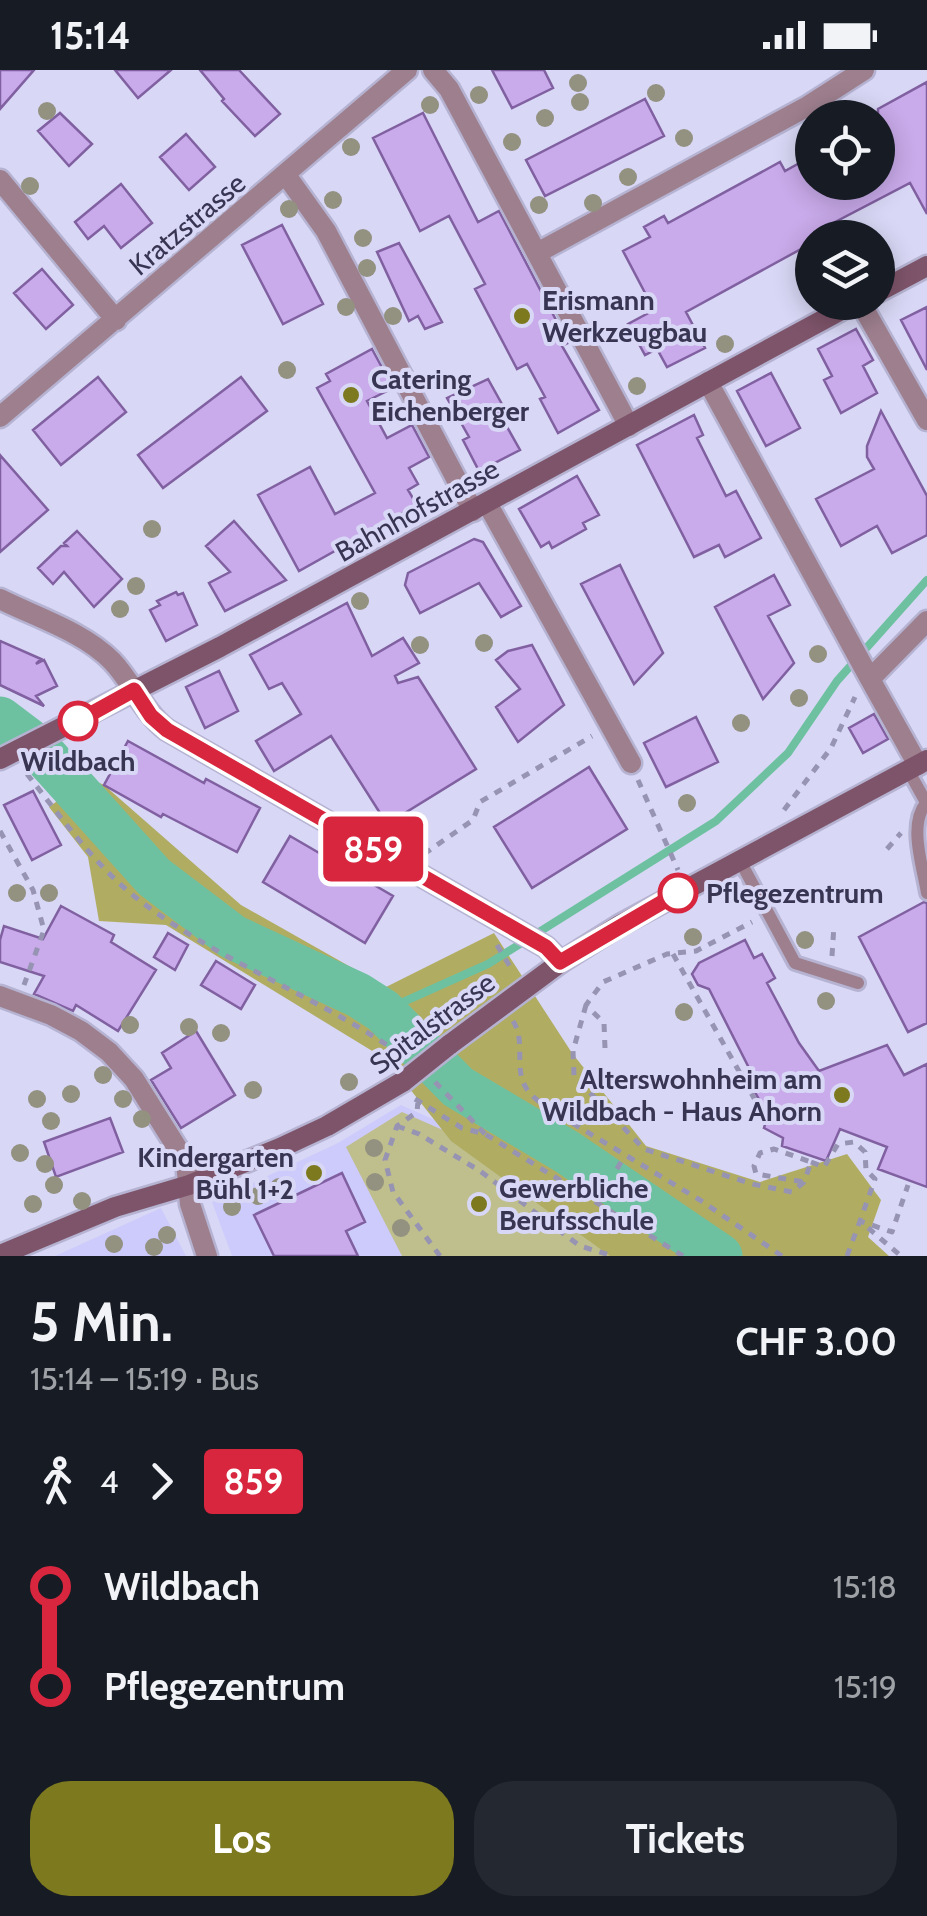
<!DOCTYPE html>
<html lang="de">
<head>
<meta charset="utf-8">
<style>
  :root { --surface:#171b24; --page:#242831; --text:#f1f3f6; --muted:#9ea1a6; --accent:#7d791e }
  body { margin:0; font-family:Cabin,sans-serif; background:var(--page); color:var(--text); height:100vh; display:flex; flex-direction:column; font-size:38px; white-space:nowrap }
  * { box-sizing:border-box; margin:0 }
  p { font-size:32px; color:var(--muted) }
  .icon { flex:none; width:55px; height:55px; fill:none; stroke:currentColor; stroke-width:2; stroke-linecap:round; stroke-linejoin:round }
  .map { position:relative; height:1186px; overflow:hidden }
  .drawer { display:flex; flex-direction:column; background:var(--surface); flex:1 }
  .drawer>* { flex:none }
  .badge { padding:0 20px; border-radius:8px; font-size:35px; line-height:65px }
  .controls { position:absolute; left:795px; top:30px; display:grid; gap:20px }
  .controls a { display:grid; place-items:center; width:100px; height:100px; border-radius:50%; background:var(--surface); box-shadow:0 5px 25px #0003; font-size:50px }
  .map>.badge { position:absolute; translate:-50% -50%; box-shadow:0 0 0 5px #fff }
  .legs { display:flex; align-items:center; gap:15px; height:110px; padding:0 30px; font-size:32px }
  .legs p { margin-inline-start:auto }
  .headline { display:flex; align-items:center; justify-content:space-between; height:170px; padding:0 30px }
  h1 { font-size:55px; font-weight:700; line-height:75px }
  .button { display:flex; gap:20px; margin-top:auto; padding:20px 30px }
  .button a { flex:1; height:115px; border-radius:40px; background:var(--accent); color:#fff; font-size:40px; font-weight:700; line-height:115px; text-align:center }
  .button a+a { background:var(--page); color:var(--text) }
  ul { padding:0 30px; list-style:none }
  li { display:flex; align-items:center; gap:35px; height:100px; font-size:38px }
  li i { display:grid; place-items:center; width:15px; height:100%; margin:0 12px; background:currentColor }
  li i::after { content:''; width:25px; height:25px; margin:-12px; border:8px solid; border-radius:50%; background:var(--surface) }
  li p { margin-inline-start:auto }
  li:first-child i { background:linear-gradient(#0000 50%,currentColor 0) }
  li:last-child i { background:linear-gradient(currentColor 50%,#0000 0) }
  .status { display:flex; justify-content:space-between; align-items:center; height:70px; padding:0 50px; background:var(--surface); direction:ltr }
  .status svg { height:28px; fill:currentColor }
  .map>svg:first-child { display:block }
  .built { fill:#cdcbfb }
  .green { fill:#bfbe8d }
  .forest { fill:#b0ad63 }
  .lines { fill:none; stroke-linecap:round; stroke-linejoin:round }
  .stream { stroke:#6dc1a0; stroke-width:8 }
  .river { stroke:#6dc1a0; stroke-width:45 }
  .building { fill:#c9aaea; stroke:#8060a0; stroke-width:2.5 }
  .lane-casing { stroke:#b5b3d1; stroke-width:18 }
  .street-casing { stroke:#b5b3d1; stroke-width:25 }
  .secondary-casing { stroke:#b5b3d1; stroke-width:25 }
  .path { stroke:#9694b2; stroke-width:5; stroke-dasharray:8 8; stroke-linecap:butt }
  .lane { stroke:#9e7f8e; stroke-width:12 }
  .street { stroke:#9e7f8e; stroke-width:20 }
  .secondary { stroke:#7e546a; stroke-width:20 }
  .secondary-bridge-casing { stroke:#b5b3d1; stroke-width:25; stroke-linecap:butt }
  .secondary-bridge { stroke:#7e546a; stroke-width:20 }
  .tree { fill:#939180 }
  .line-1-casing { stroke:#fff; stroke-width:22 }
  .line-1 { stroke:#d7263d; stroke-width:15 }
  .poi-dot { fill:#7d791e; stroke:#d8d7f5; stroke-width:4 }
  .stop-1-dot { fill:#fff; stroke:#d7263d; stroke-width:5 }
  .labels { text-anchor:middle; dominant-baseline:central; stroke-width:8; stroke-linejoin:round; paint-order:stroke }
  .street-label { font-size:28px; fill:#383553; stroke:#d8d7f5 }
  .poi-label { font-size:28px; font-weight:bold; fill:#383553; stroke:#d8d7f5; text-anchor:start }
  .stop-label { font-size:28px; font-weight:bold; fill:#383553; stroke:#d8d7f5 }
</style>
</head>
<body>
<div class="status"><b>15:14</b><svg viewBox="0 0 49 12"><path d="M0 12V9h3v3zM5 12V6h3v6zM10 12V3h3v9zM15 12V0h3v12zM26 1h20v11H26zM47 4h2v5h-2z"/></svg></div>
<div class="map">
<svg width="927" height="1186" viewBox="0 0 927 1186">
  <rect width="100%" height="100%" fill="#d8d7f5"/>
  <path class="built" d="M 401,1035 L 507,1082 L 673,1186 L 232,1186 L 212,1132 L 338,1073 Z
    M 161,1138 L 186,1186 L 55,1186 Z"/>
  <path class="green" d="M 402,1042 L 502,1086 L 655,1186 L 402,1186 L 346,1077 Z"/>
  <path class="forest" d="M 89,708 L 104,715 L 241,835 L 386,917 L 494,863 L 572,983 L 646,1076 L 760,1112 L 847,1084 L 881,1130 L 868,1167 L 889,1186 L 610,1186 L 451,1071 L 387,990 L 166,855 L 99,851 L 88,787 L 49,737 Z"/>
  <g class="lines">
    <path class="stream" d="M 383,941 L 488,894 L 716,751 L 788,683 L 837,611 L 927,510"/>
    <path class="river" d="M 0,649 L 37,677 L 154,807 L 233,867 L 358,925 L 383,941 L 458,1017 L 567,1082 L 720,1186"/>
  </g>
  <path class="building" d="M 0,0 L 34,0 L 0,39 Z
    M 115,0 L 171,0 L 138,28 Z
    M 200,0 L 239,0 L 280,44 L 255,66 L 222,31 L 224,29 Z
    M 492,0 L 544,0 L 553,18 L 512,38 Z
    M 927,12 L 927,144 L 910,113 L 816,162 L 819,168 L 812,168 L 812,173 L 686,242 L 705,278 L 667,297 L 657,279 L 645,285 L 628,254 L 654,240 L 623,181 L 650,167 L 644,157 L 664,146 L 668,153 L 780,92 L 785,101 L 812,86 L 812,112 L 878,112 L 878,39 Z
    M 645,29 L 664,66 L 545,126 L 526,90 Z
    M 60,43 L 92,74 L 69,96 L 38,61 Z
    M 423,43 L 478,152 L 499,141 L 568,273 L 562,276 L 599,340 L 558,363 L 540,329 L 545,327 L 527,294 L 517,299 L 475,219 L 485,214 L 449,146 L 420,161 L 373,68 Z
    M 186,64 L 215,97 L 189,120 L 160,87 Z
    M 121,114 L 152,153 L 121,178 L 104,156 L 88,169 L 75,152 Z
    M 282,155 L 323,234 L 283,254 L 242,175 Z
    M 399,173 L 442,252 L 425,259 L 418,246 L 409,251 L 377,182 Z
    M 42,199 L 73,235 L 46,259 L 14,223 Z
    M 927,237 L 927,300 L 901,250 Z
    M 856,259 L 873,290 L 863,296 L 877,323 L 841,343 L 824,310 L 832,306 L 818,279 Z
    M 372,279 L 393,318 L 367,331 L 387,368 L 412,355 L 429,387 L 409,398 L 418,414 L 408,420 L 417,435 L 299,501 L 258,425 L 310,397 L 335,444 L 375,423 L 317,318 L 330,311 L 326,304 Z
    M 771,303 L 800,358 L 766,376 L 737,321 Z
    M 98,307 L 126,342 L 61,395 L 33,360 Z
    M 241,307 L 267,341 L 163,418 L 138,385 Z
    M 488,309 L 508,345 L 502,348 L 520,380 L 479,401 L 463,370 L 469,367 L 447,328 Z
    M 881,341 L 927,426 L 927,465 L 892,483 L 877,456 L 841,476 L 816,429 L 874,399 L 867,387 L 867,376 Z
    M 694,345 L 703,365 L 697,368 L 726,426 L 736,421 L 761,468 L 725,487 L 719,475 L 694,487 L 637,375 Z
    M 0,385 L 48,440 L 0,482 Z
    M 577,406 L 599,445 L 583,453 L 586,459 L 552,478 L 549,472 L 541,477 L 519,439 Z
    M 234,451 L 286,510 L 225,541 L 209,513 L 230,502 L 206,476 Z
    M 77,461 L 122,509 L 94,537 L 64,502 L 53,514 L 38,498 L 61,476 L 67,476 L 64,473 Z
    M 474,469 L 483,472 L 521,536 L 501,547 L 479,513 L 420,543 L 405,515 L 408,503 Z
    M 620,495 L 663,583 L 634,614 L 581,514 Z
    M 774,505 L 790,535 L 768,546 L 794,593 L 763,629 L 715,537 Z
    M 176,522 L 178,525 L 183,523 L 197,555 L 166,571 L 150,540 L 160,535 L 157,531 Z
    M 347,533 L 372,586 L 403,568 L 419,593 L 395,606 L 398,613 L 418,607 L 476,699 L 387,754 L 331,666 L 274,701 L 256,671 L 301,644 L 282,613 L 269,619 L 250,585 Z
    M 0,571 L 41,589 L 36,594 L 44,590 L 57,616 L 36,626 L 44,636 L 0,615 Z
    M 532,575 L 564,635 L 518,672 L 496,637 L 520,619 L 496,590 L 508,581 Z
    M 219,601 L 238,641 L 205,658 L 186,617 Z
    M 874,644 L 888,669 L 863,683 L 849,658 Z
    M 696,647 L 718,692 L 666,717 L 644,673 Z
    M 128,671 L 204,713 L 206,709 L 260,738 L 237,782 L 163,744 L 161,747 L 104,715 Z
    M 589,697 L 627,759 L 532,818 L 494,757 Z
    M 33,721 L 61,775 L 32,790 L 4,735 Z
    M 290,766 L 393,826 L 365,873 L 263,812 Z
    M 924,832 L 927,833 L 927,953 L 908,962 L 859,867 Z
    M 61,836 L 114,865 L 111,872 L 156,900 L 118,961 L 76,935 L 73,941 L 34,924 L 44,906 L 0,892 L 0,870 L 4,856 L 43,869 Z
    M 168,863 L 188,875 L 175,900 L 154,887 Z
    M 745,870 L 754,888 L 762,884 L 775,908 L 767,913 L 799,973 L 819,1001 L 887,975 L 904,1005 L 927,994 L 927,1117 L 878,1099 L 887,1077 L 840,1059 L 826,1091 L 782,1076 L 783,1068 L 764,1058 L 768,1045 L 744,1003 L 750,1000 L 709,919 L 698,915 L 692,904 L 699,893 Z
    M 216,891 L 255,915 L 241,939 L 201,915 Z
    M 196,961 L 235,1025 L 181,1058 L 151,1010 L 171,998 L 162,983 Z
    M 110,1048 L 123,1082 L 56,1107 L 44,1072 Z
    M 342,1103 L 365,1152 L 346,1161 L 358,1186 L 274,1186 L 254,1145 Z"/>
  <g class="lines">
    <defs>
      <path id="lane" d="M 908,700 L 927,734
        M 926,733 C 908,755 923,797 927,823
        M 739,789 L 795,893 L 858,913"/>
      <path id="street" d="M 433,0 L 449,19 L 629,356
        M 286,105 L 326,161 L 473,441
        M 0,110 L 116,250
        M 537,183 L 808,36 L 864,0
        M 860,232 L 927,350
        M 708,312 L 870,609
        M 0,347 L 407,0
        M 487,433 L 631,693
        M 0,529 C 36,547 84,562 112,591 C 133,613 143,642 167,660 L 546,877 L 561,892
        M 918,695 L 870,609 L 927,551
        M 0,926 L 51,945 L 81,961 L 109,982 L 134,1009 L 186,1092 L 190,1134 L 207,1186"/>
      <path id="secondary" d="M 878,222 L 927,196
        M 0,689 L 220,577 L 856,232
        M 449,975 L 561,892 L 620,855 L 927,690
        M 0,1185 L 115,1137 L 189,1115 L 280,1078 L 327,1056 L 404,1011"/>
    </defs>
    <use href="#lane" class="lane-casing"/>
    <use href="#street" class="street-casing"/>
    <use href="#secondary" class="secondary-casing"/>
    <path class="path" d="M 27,704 C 61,747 95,796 139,830 C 221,893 320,927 403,986
      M 638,710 L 678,800
      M 784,740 L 831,678 L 855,627
      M 0,761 L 33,820 L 44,860 L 24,915
      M 887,779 L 901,763
      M 424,784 L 473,750 L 480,732 L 592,666
      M 497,875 L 512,900
      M 673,884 L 763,1044
      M 832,886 L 834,855
      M 586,935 L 573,981 L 574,1006 L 644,1079 L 752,1114 L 792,1122 L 804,1112 L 811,1092 L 774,1079 L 760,1083 L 754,1096 L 756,1104 L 804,1112
      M 513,951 C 526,971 514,996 525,1016 C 530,1026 541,1033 549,1039 L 700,1130 L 782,1186
      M 605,978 L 604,953 L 586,935 L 603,912 L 667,884 L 696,881 L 752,852
      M 435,1012 L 485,1064
      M 415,1029 L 462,1058 L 485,1064 L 683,1186
      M 418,1031 L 417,1042 L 397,1056 L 385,1090 L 393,1122 L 440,1186
      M 397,1056 L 419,1064 L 480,1101 L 580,1176 L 613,1186
      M 811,1092 L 824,1097 L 838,1074 L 854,1072 L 865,1082 L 866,1100 L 875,1109 L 860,1151 L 892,1162 L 908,1115
      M 617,1099 L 625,1085
      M 847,1186 L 860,1151 L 901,1186"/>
    <use href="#lane" class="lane"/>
    <use href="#street" class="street"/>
    <use href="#secondary" class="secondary"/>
    <defs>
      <path id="secondary-bridge" d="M 404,1011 L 449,975"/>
    </defs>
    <use href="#secondary-bridge" class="secondary-bridge-casing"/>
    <use href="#secondary-bridge" class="secondary-bridge"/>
  </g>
  <g class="tree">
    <circle cx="578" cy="13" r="9"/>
    <circle cx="656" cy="23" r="9"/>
    <circle cx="479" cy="25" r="9"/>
    <circle cx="580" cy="32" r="9"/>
    <circle cx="430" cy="35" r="9"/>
    <circle cx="47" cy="41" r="9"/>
    <circle cx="545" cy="48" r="9"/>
    <circle cx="684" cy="68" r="9"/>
    <circle cx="512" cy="72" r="9"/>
    <circle cx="351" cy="77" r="9"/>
    <circle cx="628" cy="107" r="9"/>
    <circle cx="30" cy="116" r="9"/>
    <circle cx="333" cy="130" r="9"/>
    <circle cx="593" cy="133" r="9"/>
    <circle cx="539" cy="135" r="9"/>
    <circle cx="289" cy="139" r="9"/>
    <circle cx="363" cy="168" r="9"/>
    <circle cx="367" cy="198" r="9"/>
    <circle cx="346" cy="237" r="9"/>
    <circle cx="393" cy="246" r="9"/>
    <circle cx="725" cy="274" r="9"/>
    <circle cx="287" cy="300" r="9"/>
    <circle cx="637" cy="316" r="9"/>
    <circle cx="152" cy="459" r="9"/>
    <circle cx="136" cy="516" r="9"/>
    <circle cx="360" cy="531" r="9"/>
    <circle cx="120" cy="539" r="9"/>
    <circle cx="484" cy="573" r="9"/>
    <circle cx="420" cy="575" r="9"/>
    <circle cx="818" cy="584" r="9"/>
    <circle cx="799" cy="628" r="9"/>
    <circle cx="741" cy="653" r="9"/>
    <circle cx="687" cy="733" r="9"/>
    <circle cx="17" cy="823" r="9"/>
    <circle cx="49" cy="823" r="9"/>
    <circle cx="693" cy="867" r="9"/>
    <circle cx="805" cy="870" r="9"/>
    <circle cx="826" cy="931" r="9"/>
    <circle cx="684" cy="942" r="9"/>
    <circle cx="130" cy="955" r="9"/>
    <circle cx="189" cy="957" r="9"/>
    <circle cx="221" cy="963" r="9"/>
    <circle cx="103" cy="1005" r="9"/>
    <circle cx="349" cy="1012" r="9"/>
    <circle cx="253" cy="1020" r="9"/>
    <circle cx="71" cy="1024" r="9"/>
    <circle cx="37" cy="1029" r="9"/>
    <circle cx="123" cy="1029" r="9"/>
    <circle cx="142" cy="1049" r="9"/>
    <circle cx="51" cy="1051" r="9"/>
    <circle cx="374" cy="1078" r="9"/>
    <circle cx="20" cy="1083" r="9"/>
    <circle cx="45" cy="1094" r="9"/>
    <circle cx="375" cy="1112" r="9"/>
    <circle cx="54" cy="1115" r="9"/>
    <circle cx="279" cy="1117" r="9"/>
    <circle cx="258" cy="1126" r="9"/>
    <circle cx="82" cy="1131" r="9"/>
    <circle cx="33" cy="1134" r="9"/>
    <circle cx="232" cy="1137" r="9"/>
    <circle cx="401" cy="1158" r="9"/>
    <circle cx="167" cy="1165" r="9"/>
    <circle cx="114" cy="1174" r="9"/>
    <circle cx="154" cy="1177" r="9"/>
  </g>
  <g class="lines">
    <defs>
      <path id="line-1" d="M 78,651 L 134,620 L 151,646 L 167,660 L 546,877 L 560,892 L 678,823"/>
    </defs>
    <use href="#line-1" class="line-1-casing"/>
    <use href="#line-1" class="line-1"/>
  </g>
  <g class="poi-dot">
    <circle cx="522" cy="246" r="10"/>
    <circle cx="351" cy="325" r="10"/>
    <circle cx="842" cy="1025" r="10"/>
    <circle cx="314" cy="1103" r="10"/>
    <circle cx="479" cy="1134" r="10"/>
  </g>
  <g class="stop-1-dot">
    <circle cx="78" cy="651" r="18"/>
    <circle cx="678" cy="823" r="18"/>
  </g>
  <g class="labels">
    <g class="street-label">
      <text transform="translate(187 154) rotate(-40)">Kratzstrasse</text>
      <text transform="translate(417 440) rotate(-29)">Bahnhofstrasse</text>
      <text transform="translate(432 953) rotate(-37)">Spitalstrasse</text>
    </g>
    <g class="poi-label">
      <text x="542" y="230">Erismann<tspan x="542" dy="32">Werkzeugbau</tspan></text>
      <text x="371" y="309">Catering<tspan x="371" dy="32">Eichenberger</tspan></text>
      <text x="822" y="1009" text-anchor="end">Alterswohnheim am<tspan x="822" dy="32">Wildbach - Haus Ahorn</tspan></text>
      <text x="294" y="1087" text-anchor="end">Kindergarten<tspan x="294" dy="32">Bühl 1+2</tspan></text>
      <text x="499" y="1118">Gewerbliche<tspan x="499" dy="32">Berufsschule</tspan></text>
    </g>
    <g class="stop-label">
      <text x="78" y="691">Wildbach</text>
      <text x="706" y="823" text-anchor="start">Pflegezentrum</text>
    </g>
  </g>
</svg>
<div class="controls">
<a><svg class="icon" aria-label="locate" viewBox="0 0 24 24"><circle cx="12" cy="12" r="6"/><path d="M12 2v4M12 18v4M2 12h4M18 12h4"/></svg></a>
<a><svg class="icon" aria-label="layers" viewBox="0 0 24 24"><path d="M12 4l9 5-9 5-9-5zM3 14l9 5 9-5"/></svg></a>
</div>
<b class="badge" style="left:373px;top:779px;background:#d7263d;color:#fff">859</b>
</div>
<section class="drawer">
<div class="headline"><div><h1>5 Min.</h1><p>15:14 – 15:19 · Bus</p></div><b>CHF 3.00</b></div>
<div class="legs"><svg class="icon" aria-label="walk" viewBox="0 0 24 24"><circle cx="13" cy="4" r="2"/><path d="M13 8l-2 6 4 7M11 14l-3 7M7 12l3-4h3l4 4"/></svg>4<svg class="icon" aria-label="forward" viewBox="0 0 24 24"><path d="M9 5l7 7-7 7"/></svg><b class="badge" style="background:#d7263d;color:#fff">859</b></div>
<ul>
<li><i style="color:#d7263d"></i><b>Wildbach</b><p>15:18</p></li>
<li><i style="color:#d7263d"></i><b>Pflegezentrum</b><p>15:19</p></li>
</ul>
<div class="button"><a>Los</a><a>Tickets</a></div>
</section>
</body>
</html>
